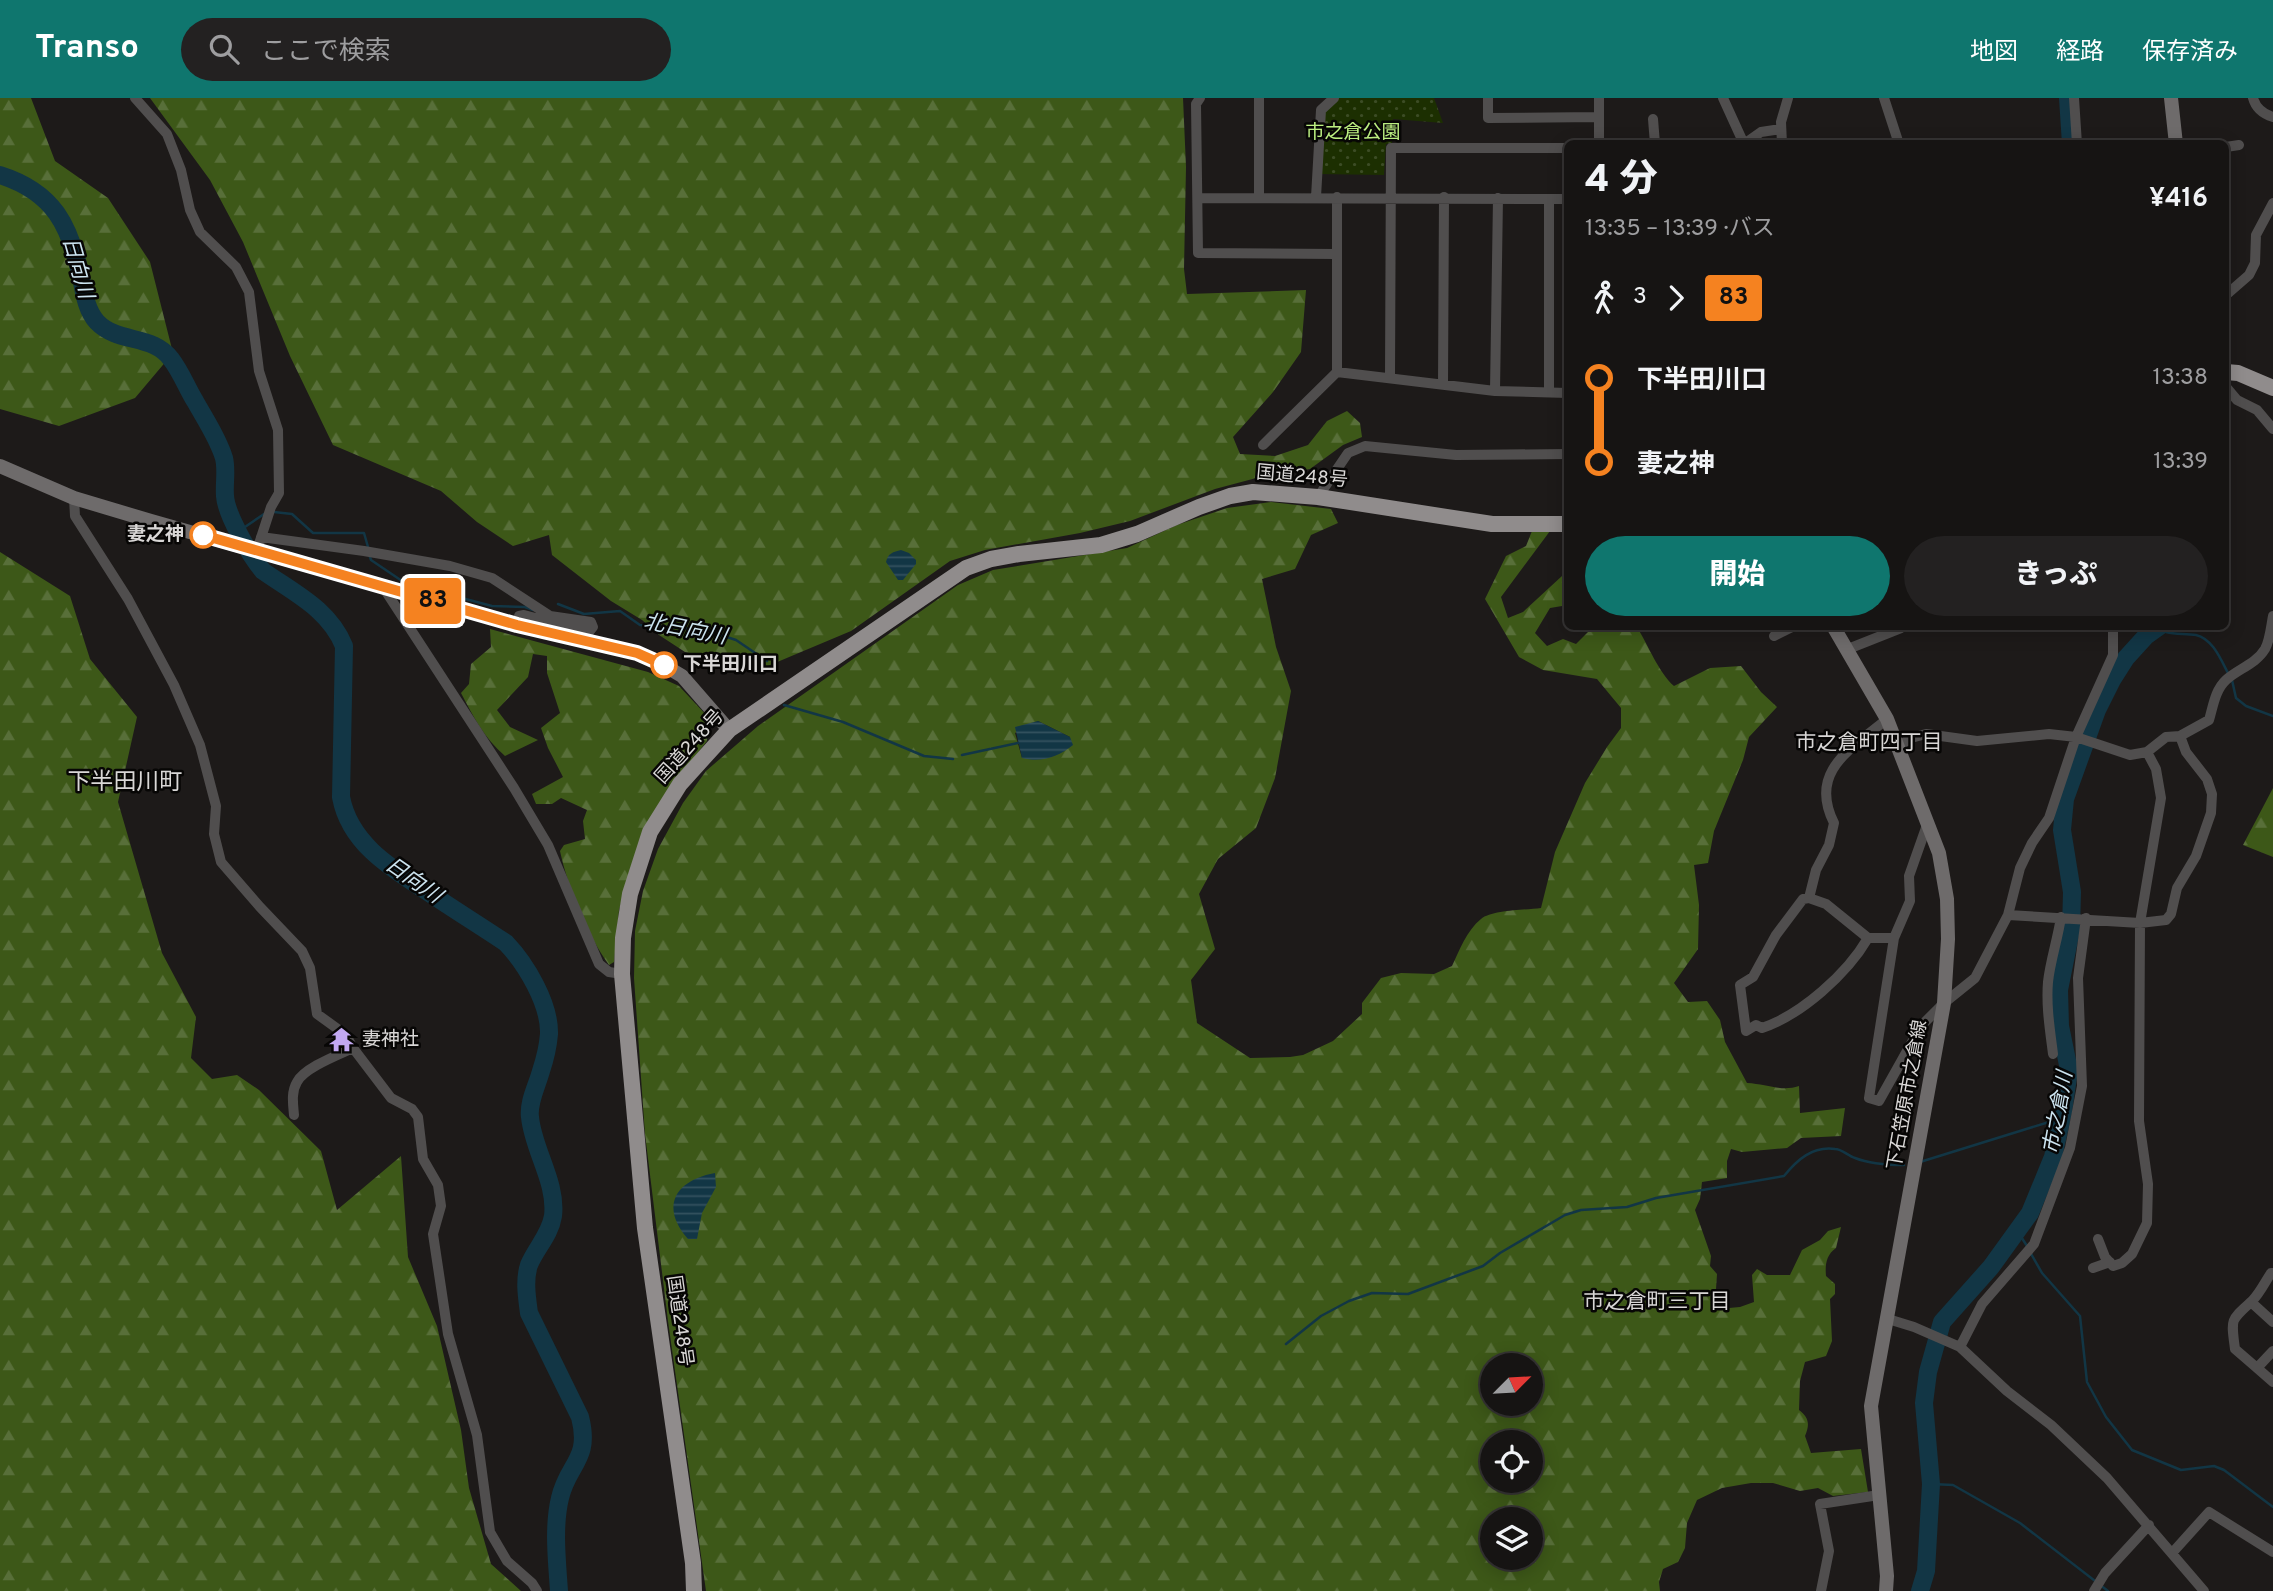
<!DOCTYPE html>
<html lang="ja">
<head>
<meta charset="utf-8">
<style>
  :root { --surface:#161413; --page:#232121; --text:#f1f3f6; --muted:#9e9ea0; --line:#353333; --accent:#0f766e }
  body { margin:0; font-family:Overpass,"Noto Sans JP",sans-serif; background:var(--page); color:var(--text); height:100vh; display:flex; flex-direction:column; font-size:26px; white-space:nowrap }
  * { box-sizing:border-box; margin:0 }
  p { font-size:23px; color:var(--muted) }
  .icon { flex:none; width:38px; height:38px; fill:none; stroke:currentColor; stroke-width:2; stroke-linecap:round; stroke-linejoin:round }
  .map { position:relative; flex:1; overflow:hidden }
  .details { position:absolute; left:1564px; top:42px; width:665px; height:490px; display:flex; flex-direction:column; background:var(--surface); border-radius:10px; box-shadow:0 4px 18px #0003,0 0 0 2px var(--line) }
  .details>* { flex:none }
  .badge { padding:0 14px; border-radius:5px; font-size:24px; line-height:46px }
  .needle { width:46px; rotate:66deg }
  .buttons { position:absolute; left:1480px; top:1255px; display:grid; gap:14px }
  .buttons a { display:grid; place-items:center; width:63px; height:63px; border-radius:50%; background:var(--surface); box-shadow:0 4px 18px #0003,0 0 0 2px var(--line); font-size:35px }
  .map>.badge { position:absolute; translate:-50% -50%; box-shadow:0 0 0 4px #fff }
  .legs { display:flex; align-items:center; gap:10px; height:77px; padding:0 21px; font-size:23px }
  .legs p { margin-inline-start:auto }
  .head { display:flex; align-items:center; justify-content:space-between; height:119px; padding:0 21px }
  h1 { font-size:38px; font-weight:800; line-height:52px }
  .action { display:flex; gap:14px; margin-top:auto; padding:14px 21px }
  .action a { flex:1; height:80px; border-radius:42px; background:var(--accent); color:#fff; font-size:28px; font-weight:800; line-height:80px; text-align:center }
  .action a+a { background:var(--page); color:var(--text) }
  ul { padding:0 21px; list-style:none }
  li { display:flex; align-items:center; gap:24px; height:84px; font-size:26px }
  li i { display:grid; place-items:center; width:10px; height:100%; margin:0 9px; background:currentColor }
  li i::after { content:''; width:18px; height:18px; margin:-9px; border:5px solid; border-radius:50%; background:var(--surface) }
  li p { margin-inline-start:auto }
  li:first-child i { background:linear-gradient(#0000 50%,currentColor 0) }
  li:last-child i { background:linear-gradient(currentColor 50%,#0000 0) }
  header { display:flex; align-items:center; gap:42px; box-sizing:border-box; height:98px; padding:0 35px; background:var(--accent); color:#fff }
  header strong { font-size:33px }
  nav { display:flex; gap:38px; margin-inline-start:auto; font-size:24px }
  .search { width:490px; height:63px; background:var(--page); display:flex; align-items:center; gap:18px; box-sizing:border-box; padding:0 24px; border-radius:38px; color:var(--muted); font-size:26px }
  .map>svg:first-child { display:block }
  .forest { fill:url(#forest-firs); fill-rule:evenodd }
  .park { fill:url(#park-dots) }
  .water { fill:url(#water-rules) }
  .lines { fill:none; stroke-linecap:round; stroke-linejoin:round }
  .stream { stroke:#123645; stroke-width:2.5 }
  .river { stroke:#123645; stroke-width:18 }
  .minor { stroke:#504e4e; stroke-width:10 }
  .secondary { stroke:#6e6b6b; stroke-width:14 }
  .trunk { stroke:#908c8c; stroke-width:16 }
  .line-1-casing { stroke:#fff; stroke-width:16 }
  .line-1 { stroke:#f58220; stroke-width:10 }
  .stop-1-dot { fill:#fff; stroke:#f58220; stroke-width:3.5 }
  .labels { text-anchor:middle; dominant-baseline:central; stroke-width:5; stroke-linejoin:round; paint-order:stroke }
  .park-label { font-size:19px; fill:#bcef81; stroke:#070605 }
  .street-label { font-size:19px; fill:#d9d7d6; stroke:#070605 }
  .stop-label { font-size:19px; font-weight:bold; fill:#d9d7d6; stroke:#070605; text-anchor:end }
  .poi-label { font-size:19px; fill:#d9d7d6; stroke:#070605; text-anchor:start }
  .water-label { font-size:21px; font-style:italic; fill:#cce4f0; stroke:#070605 }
  .neighbourhood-label { font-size:21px; fill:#d9d7d6; stroke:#070605 }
  .quarter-label { font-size:23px; fill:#d9d7d6; stroke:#070605 }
</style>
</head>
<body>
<header>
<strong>Transo</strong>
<div class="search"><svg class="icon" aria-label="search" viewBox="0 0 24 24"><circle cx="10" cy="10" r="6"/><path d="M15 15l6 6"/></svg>ここで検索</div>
<nav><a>地図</a><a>経路</a><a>保存済み</a></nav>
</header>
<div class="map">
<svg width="2273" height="1493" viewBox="0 0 2273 1493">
  <defs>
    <pattern id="forest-firs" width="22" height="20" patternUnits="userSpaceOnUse" patternTransform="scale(1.75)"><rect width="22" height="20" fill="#3d5818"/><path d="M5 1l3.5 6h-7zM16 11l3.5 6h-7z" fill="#586f39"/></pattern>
    <pattern id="park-dots" width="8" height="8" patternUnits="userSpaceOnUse" patternTransform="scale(1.75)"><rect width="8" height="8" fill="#1c2f01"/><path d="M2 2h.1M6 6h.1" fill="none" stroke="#3c4c25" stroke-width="1.8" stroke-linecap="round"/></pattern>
    <pattern id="water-rules" width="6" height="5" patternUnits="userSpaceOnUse" patternTransform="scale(1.75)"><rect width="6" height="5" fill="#123645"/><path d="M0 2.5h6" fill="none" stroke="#34525f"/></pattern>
  </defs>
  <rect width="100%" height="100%" fill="#1d1a19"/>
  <path class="forest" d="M 0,0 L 31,0 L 55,63 L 108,100 L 150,164 L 173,255 L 135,300 L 59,328 L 0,311 Z
    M 150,0 L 1183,0 L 1186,69 L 1184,171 L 1187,196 L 1306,192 L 1301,254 L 1273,294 L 1233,339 L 1240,356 L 1275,358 L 1308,347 L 1327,323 L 1347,313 L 1360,325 L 1362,339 L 1343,347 L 1310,371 L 1260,379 L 1215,391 L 1130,423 L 1080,435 L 985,452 L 950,463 L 851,533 L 763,570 L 685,554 L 659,537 L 642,522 L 611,503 L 552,457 L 549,437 L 513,448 L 477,424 L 441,393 L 333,347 L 290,258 L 243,144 L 210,82 Z
    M 1271,404 L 1331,411 L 1338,425 L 1311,437 L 1295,471 L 1262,481 L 1276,549 L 1291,593 L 1275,680 L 1256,730 L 1218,761 L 1199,796 L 1215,851 L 1191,882 L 1197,925 L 1250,960 L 1290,959 L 1303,957 L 1333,943 L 1362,916 L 1362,905 L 1381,880 L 1401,875 L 1434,876 L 1452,868 C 1459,853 1467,832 1481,821 C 1492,812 1526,812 1541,810 L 1555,754 L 1585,685 L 1607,649 L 1621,630 L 1621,610 L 1597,581 L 1543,572 L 1519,559 L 1485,501 L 1506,458 L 1526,448 L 1532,433 L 1550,433 L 1501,499 L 1508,520 L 1523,514 L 1562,478 L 1568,477 L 1568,507 L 1550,510 L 1535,535 L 1547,548 L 1563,541 L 1576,546 L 1593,529 L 1637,529 C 1648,547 1659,575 1674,588 L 1710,570 L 1741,568 L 1761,594 L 1777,609 L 1749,639 L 1743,662 L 1714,733 L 1708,765 L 1694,767 L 1699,807 L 1698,851 L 1674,885 L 1688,904 L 1707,903 L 1720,922 L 1725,944 L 1747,985 C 1767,986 1782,994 1799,988 L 1800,1015 L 1845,1010 L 1841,1038 L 1801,1040 L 1787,1050 L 1742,1054 L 1731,1051 L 1727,1063 L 1727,1080 L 1702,1084 L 1700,1101 L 1695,1112 L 1711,1158 L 1710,1168 L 1717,1176 L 1716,1191 L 1729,1210 L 1740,1209 L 1754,1204 L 1752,1177 L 1757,1171 L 1767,1177 L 1790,1177 L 1802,1152 L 1820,1142 L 1828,1133 L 1841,1129 L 1836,1150 C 1826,1157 1825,1167 1826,1178 L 1835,1186 L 1835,1196 L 1830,1201 L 1832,1243 L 1826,1258 L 1805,1264 L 1800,1283 L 1799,1312 C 1809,1320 1810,1326 1805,1338 L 1811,1355 L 1861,1351 L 1868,1394 L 1833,1398 L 1818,1390 L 1800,1393 L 1773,1385 L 1751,1385 L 1722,1390 L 1697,1402 L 1687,1425 L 1685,1450 L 1678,1464 L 1663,1471 L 1659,1484 L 1660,1493 L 706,1493 L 668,1223 L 645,1036 L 634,880 L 635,833 L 643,793 L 658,751 L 683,705 L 706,673 L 758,628 L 958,487 L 993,472 L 1127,450 L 1177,427 L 1227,410 ZM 1038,623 L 1070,639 L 1022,660 L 1015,635 ZM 1493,1267 L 1531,1267 L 1531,1306 L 1493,1306 ZM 1493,1344 L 1531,1344 L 1531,1382 L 1493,1382 ZM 1493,1421 L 1531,1421 L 1531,1460 L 1493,1460 Z
    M 0,454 L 70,498 L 90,561 L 137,619 L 118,704 L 162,855 L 196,919 L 191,960 L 212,981 L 237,977 L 259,992 L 321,1053 L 337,1112 L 401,1058 L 408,1159 L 437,1228 L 461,1332 L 469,1390 L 491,1466 L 521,1493 L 0,1493 Z
    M 490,531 L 648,574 L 679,588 L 708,619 L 707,643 L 674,685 L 629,777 L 619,812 L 614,864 L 609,867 C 587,836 568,790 560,753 L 564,747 L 585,741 L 583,723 L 587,712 L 561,700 L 552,706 L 536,706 L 532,696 L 563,679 L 548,650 L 541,630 L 560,615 L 547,575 L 547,558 L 533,556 L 528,579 L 497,612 L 510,629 L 538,642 L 505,658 C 484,640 473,618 461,595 L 469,586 L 471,566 L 491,549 Z
    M 2273,690 L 2273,759 L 2243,747 Z"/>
  <path class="park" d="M 1334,0 L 1434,0 L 1443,25 L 1393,21 L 1392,45 L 1386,46 L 1384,77 L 1317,76 L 1321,12 Z"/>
  <path class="water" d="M 901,452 L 909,455 L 916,462 L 916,466 L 903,482 L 898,482 L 886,464 C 888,455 893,454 901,452 Z
    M 1038,623 L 1070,639 L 1073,647 C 1058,659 1041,665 1022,660 L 1015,629 Z
    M 715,1075 L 716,1089 L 702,1115 L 697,1141 L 688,1141 C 659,1108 676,1082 715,1075 Z"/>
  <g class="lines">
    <path class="stream" d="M 274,414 L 292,416 L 313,435 L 364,435 L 368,449
      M 239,433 L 267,414
      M 369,456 L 371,462 L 405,485 L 492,508 L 525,509 L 533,512
      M 558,506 L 584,516 L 620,513 L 640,527 L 705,532 L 736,542 L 767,563
      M 2161,528 L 2166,534 C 2176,537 2186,535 2196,537 C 2213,541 2221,562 2229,577
      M 2232,582 L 2236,600 L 2246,608 L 2273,618
      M 784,607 L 843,624 L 924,658 L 953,661
      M 962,657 L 1018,645
      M 1920,1064 L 2062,1020
      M 2018,1134 L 2027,1148
      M 2030,1154 L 2042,1175 L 2080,1218 L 2087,1284 L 2106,1319 L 2132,1352 L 2181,1372 L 2214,1368 L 2224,1372 L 2273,1409
      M 1286,1246 L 1321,1218 L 1349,1203 L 1372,1195 L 1408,1196 L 1483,1168 L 1500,1155 L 1565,1117 L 1581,1112 L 1627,1109 L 1656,1100 L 1784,1078 C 1797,1062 1812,1048 1835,1051 C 1842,1051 1848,1058 1855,1060 C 1870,1066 1888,1067 1904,1067
      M 1931,1386 L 1953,1387 L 2020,1425 L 2108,1493"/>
    <path class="river" d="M 2068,0 L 2071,46
      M 0,77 C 54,94 70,128 81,179 C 84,194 86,212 97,224 C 118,246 153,236 171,261 C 181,274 187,290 195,303 C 205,321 218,340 224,360 C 227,372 224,385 225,398 C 226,416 250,458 263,473 C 294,495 329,511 344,548 L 341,699 C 350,748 396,773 434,798 C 458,814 482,829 506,845 C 526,866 550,906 549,936 C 548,948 545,961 541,973 C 537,988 528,1004 530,1019 C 533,1052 557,1084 553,1118 C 550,1137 536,1150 529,1167 C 524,1182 527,1200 529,1215 L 580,1319 C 591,1362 568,1365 560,1400 C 553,1429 557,1463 559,1493
      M 1920,1493 L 1926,1473 L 1931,1386 L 1924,1305 L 1928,1274 L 1942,1224 L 1991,1169 L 2030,1115 L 2053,1059 L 2063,1014 L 2069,972 L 2060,928 L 2059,892 L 2071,832 L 2072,794 L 2062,732 L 2065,701 L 2097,612 L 2112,582 L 2126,560 L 2146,538 L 2160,528"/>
    <path class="minor" d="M 135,0 L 167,36 L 181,72 L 190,112 L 200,134 L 236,169 L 249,194 L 259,273 L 278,332 L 279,395 L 271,409 L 257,452
      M 1200,0 L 1196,6 L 1198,155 L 1336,156
      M 1488,0 L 1488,20 L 1599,19
      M 1723,0 L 1744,46
      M 1884,0 L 1899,46
      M 2074,0 L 2077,46
      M 2253,0 C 2256,11 2263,16 2273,19
      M 1653,21 L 1655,46
      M 1599,46 L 1599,0
      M 1744,46 L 1761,34 L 1781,31
      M 1782,46 L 1781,24 L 1788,0
      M 2226,49 L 2239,47
      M 1259,99 L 1259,0
      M 1316,99 L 1321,12 L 1334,0
      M 1337,99 L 1337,274 L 1495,293 L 1568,295
      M 1198,100 L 1568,101
      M 2226,197 L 2249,177 L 2255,165 L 2256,137 L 2273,105
      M 1390,280 L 1391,50 L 1568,50
      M 1443,287 L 1444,99
      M 2226,289 L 2237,302 L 2257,312 L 2273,331
      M 1495,293 L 1498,100
      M 1549,294 L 1549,101
      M 1263,347 L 1337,274
      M 1318,399 L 1348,355 L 1365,348 L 1456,357 L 1568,356
      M 74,400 L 75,418 L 128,501 L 174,587 L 200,647 L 216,708 L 214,736 L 221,764 L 260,809 L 302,853 L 310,870 L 317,916 L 346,937 L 353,950 L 391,1000 L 412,1011 L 418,1019 L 423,1061 L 438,1087 L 441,1108 L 433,1136 L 448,1236 L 477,1337 L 490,1434 L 507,1463 L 532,1485 L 537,1493
      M 261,439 L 364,453 L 450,468 L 492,480 L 550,518 L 591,524 L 593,529 L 589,534 L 524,517 L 519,518 L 517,527
      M 383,489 L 514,690 L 548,747 L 599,866 L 609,874 L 622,876
      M 1774,538 L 1794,528
      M 1848,551 L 1901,530
      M 1887,621 C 1851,651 1808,673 1834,725 L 1829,747 L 1816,772 L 1809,800 L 1803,801 L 1776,837 L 1753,879 L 1740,887 L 1746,933 L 1756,927 L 1762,930 C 1801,917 1847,876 1868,840 L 1894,840
      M 1899,648 L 1911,640 L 1926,636 L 1977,643 L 2049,636 L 2076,639 L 2130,657 L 2147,654 L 2166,639 L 2180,638 L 2209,622 C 2213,609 2215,592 2226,582 C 2238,571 2256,566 2265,551 C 2270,542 2271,528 2273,518
      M 1927,727 L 1909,778 L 1910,803 L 1894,840 L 1869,1000 L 1879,1003 L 1921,928 L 1944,905 L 1975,880 L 2008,817 L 2020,770 L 2032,745 L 2049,720 L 2076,639 L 2113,557 L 2113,528
      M 1809,800 L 1826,806 L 1868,840
      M 2008,817 L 2140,825 L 2166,822 L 2171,816 L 2177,790 L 2196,758 L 2211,715 L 2212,696 L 2207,681 L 2186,654 L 2180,638
      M 2053,956 C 2050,932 2046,908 2048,884 C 2050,864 2058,840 2061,819
      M 294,1017 C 293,1006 291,994 297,984 C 304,970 338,957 353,950
      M 2098,1141 L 2105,1159 L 2113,1168 L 2122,1165 L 2132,1156 L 2147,1125 L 2148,1086 L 2139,1023 L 2140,825 L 2161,700 L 2156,671 L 2147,654
      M 2093,1170 L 2110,1164
      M 2251,1204 L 2273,1224
      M 1888,1221 L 1914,1229 L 1960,1249 L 2007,1293 L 2051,1327 L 2107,1380 L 2204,1493
      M 1960,1249 L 1982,1206 L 2034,1146 L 2070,1050 L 2082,988 L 2078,880 L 2086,820
      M 2273,1253 L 2257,1270 L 2273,1284
      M 2257,1270 L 2235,1251 C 2231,1220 2230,1223 2252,1203 C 2260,1195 2265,1184 2271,1175 L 2273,1175
      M 2173,1454 L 2209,1414 L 2273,1454
      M 1821,1493 L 1829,1453 L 1820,1406 L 1879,1397
      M 2094,1493 L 2105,1475 L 2149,1427"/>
    <path class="secondary" d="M 2171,0 L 2176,46
      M 0,368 L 74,400 L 151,423 L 517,527 L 637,555 L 660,565 L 682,578 L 729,632
      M 1833,528 L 1887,621 L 1939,755 L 1947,801 L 1948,841 L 1944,905 L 1871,1308 L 1887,1478 L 1886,1493"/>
    <path class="trunk" d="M 2226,274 L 2238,275 L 2273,290
      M 694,1493 L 693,1465 L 645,1130 L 622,876 L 623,840 L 630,796 L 650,734 L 680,686 L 729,632 L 966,470 L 991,461 L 1019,456 L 1101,447 L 1137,436 L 1199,409 L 1230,398 L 1253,394 L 1318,399 L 1492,426 L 1568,426"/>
  </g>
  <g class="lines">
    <defs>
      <path id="line-1" d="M 203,437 L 517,527 L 637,555 L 664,567"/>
    </defs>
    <use href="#line-1" class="line-1-casing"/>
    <use href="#line-1" class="line-1"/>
  </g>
  <defs>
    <symbol id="temple-bare" viewBox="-9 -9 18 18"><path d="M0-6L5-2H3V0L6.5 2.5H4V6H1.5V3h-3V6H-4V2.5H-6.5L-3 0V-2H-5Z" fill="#c2a8f2" stroke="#070605" stroke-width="2.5" paint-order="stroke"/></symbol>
  </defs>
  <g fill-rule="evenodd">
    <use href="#temple-bare" x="324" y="924" width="35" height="35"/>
  </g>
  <g class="stop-1-dot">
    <circle cx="203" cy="437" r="12"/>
    <circle cx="664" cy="567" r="12"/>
  </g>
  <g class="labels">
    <g class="park-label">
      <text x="1353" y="35">市之倉公園</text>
    </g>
    <g class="street-label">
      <text transform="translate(1302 379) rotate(5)">国道248号</text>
      <text transform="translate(690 649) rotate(-48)">国道248号</text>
      <text transform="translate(1908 997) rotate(-80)">下石笠原市之倉線</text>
      <text transform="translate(679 1223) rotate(82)">国道248号</text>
    </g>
    <g class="stop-label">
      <text x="184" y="437">妻之神</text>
      <text x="683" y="567" text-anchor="start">下半田川口</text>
    </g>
    <g class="poi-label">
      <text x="362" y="942">妻神社</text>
    </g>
    <g class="water-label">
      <text transform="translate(77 170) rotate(74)">日向川</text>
      <text transform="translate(685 532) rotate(11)">北日向川</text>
      <text transform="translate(413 783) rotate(35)">日向川</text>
      <text transform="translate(2059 1015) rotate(-80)">市之倉川</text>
    </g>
    <g class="neighbourhood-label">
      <text x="1869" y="645">市之倉町四丁目</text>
      <text x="1657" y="1204">市之倉町三丁目</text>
    </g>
    <g class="quarter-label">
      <text x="125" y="685">下半田川町</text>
    </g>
  </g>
</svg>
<div class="buttons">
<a><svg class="needle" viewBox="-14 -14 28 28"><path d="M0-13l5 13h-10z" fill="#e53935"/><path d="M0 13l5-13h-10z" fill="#9e9ea0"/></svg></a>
<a><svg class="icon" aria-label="locate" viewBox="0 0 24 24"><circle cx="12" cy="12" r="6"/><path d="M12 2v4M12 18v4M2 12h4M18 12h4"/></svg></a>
<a><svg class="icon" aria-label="layers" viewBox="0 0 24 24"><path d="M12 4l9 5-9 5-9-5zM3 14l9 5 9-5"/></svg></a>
</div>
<b class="badge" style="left:433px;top:503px;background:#f58220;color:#111">83</b>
<section class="details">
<div class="head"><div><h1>4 分</h1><p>13:35 – 13:39 · バス</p></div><b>¥416</b></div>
<div class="legs"><svg class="icon" aria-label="walk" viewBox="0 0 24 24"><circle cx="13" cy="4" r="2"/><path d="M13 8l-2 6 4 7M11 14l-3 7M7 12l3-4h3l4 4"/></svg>3<svg class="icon" aria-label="forward" viewBox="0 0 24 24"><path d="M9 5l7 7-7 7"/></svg><b class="badge" style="background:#f58220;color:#111">83</b></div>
<ul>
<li><i style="color:#f58220"></i><b>下半田川口</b><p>13:38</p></li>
<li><i style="color:#f58220"></i><b>妻之神</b><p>13:39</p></li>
</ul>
<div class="action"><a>開始</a><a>きっぷ</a></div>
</section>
</div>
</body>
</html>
